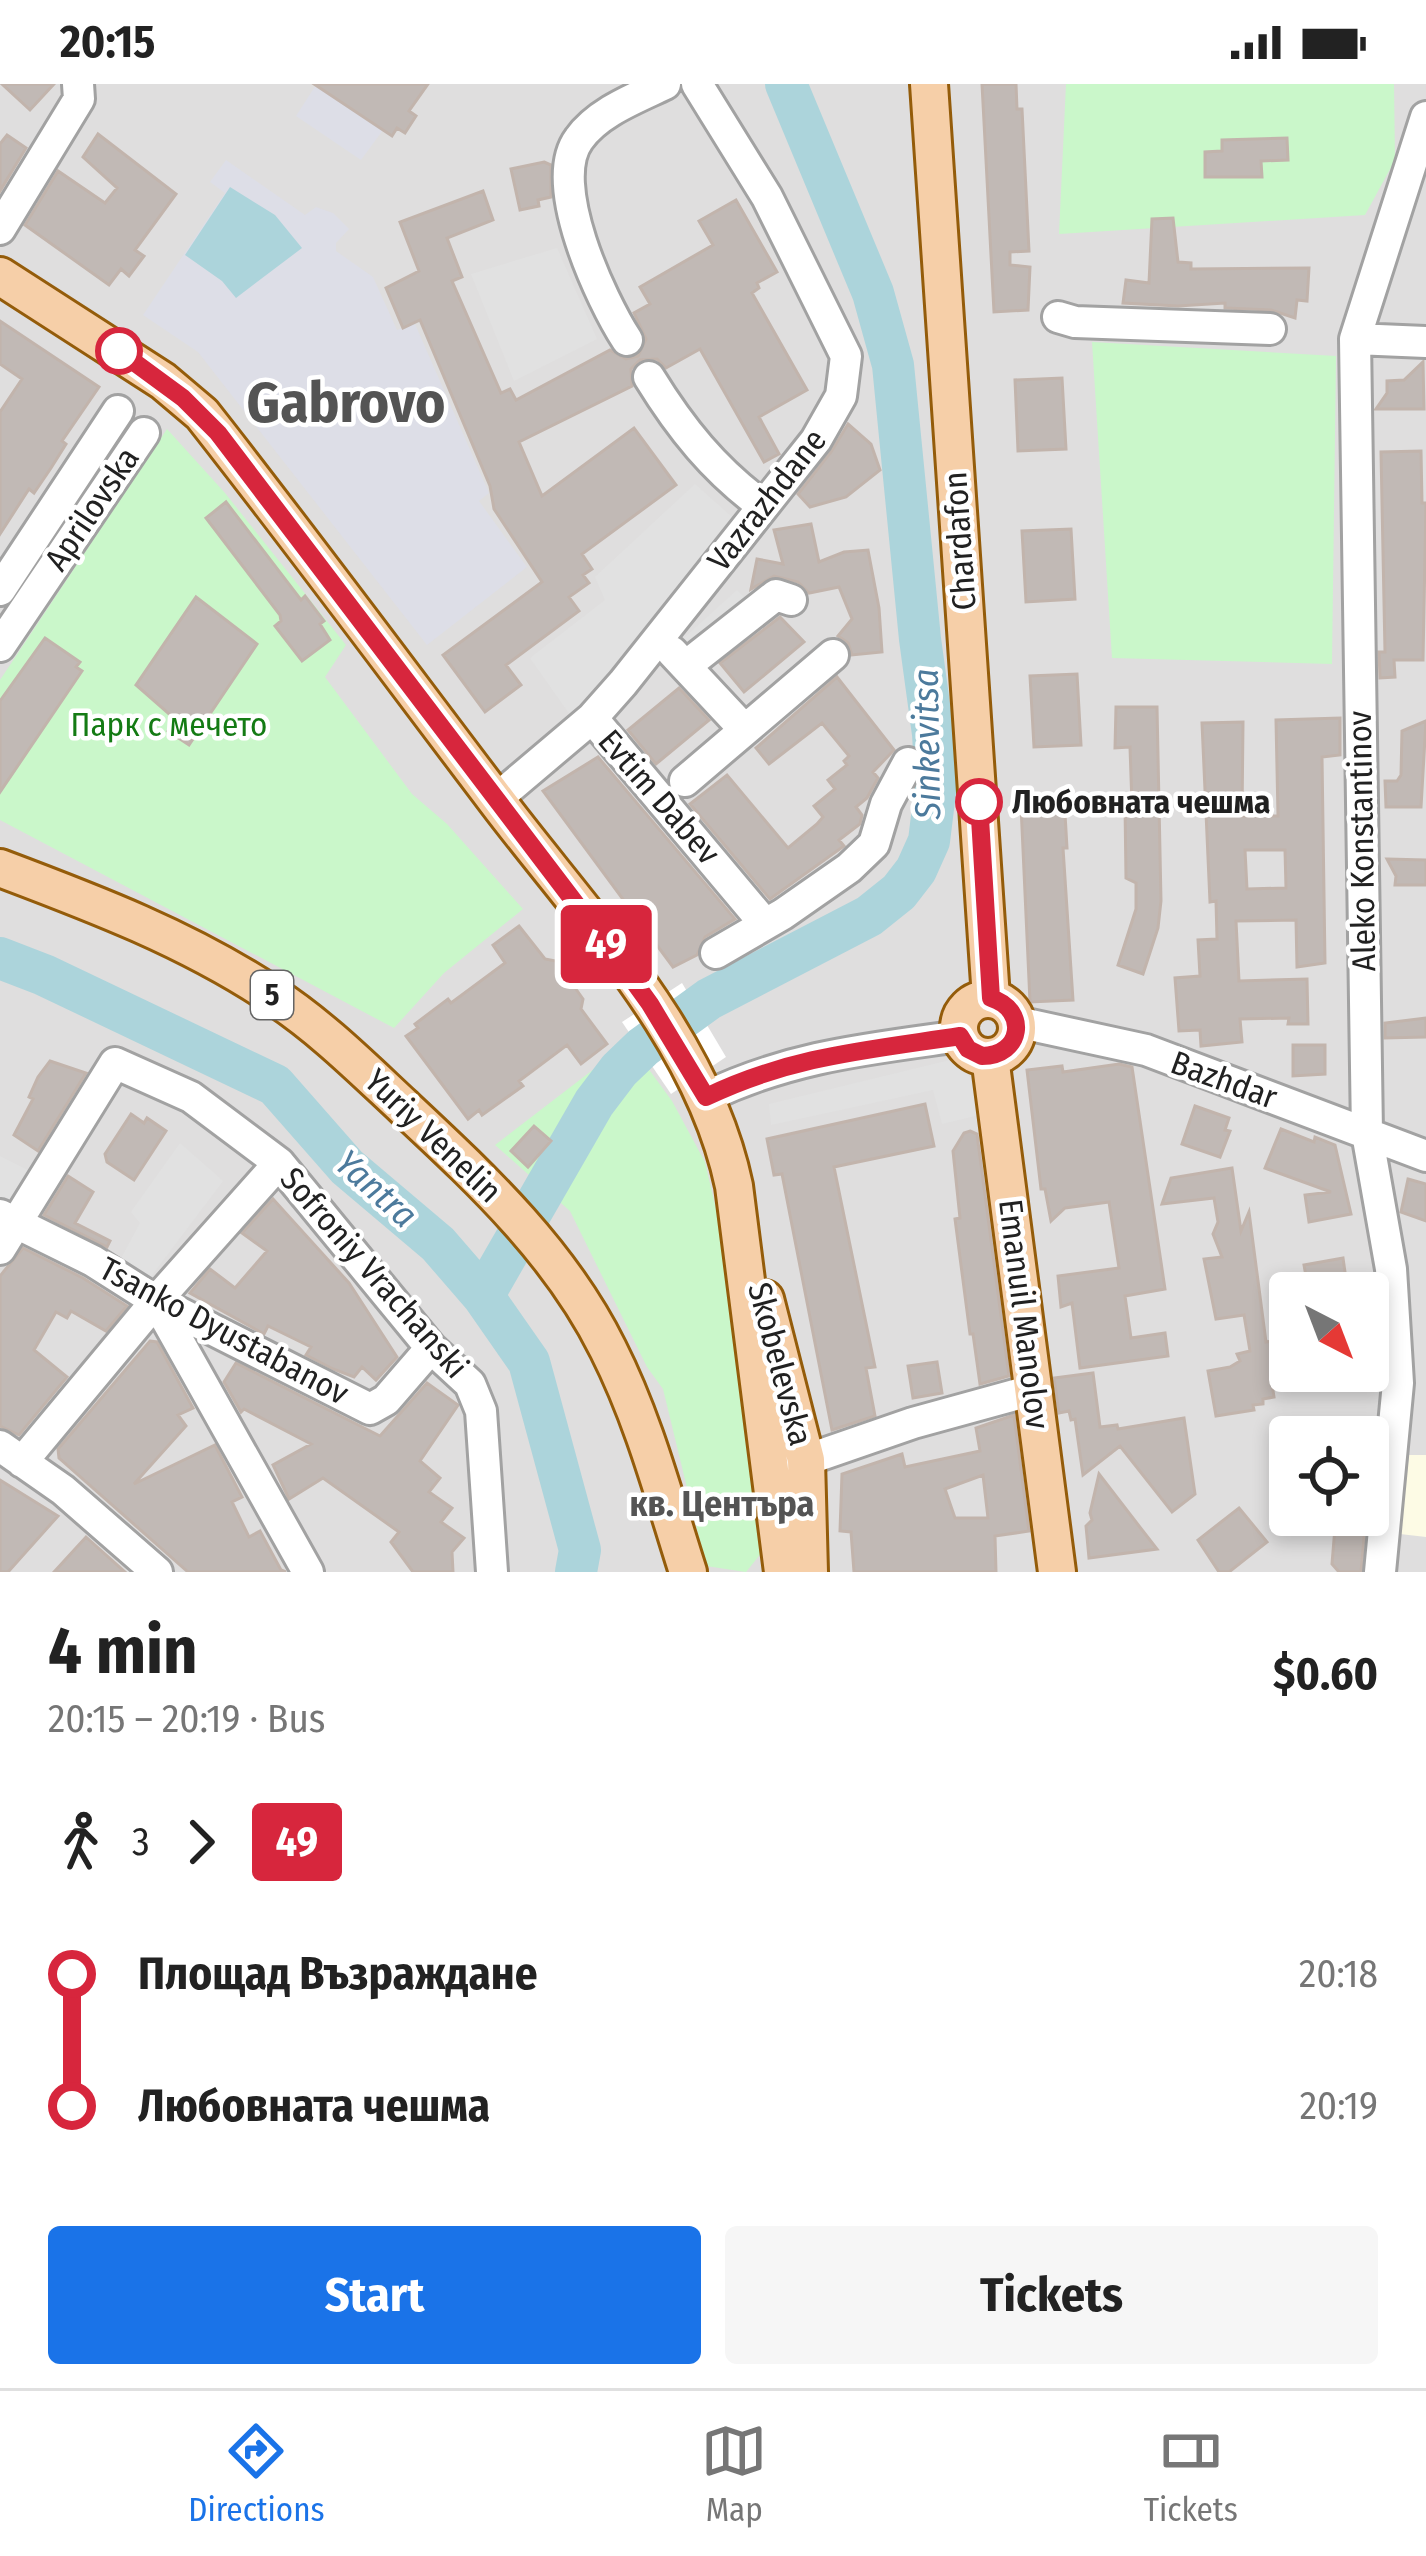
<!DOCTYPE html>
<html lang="en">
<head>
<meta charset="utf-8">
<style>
  :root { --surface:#fff; --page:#f6f6f6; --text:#222; --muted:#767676; --line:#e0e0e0; --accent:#1a73e8 }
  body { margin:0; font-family:"Fira Sans Condensed",sans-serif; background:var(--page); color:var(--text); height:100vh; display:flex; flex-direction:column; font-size:45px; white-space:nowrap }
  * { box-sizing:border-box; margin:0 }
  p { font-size:39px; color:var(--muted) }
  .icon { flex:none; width:66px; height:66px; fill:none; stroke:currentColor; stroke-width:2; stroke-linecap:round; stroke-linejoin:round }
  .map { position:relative; height:1488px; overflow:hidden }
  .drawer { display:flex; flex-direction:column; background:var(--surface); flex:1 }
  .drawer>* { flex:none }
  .badge { padding:0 24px; border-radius:9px; font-size:42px; line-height:78px }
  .needle { width:78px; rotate:138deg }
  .tools { position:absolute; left:1269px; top:1188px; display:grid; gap:24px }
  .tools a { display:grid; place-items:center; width:120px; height:120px; border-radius:12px; background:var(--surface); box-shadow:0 6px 18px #0003; font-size:60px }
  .map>.badge { position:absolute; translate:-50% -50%; box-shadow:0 0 0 6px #fff }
  .legs { display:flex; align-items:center; gap:18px; height:132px; padding:0 48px; font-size:39px }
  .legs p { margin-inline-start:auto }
  .headline { display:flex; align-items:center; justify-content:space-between; height:204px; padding:0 48px }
  h1 { font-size:66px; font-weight:700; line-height:90px }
  .primary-button { display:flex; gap:24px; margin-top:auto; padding:24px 48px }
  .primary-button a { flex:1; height:138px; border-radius:12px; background:var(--accent); color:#fff; font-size:48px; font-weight:700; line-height:138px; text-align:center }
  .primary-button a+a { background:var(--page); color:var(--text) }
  ul { padding:0 48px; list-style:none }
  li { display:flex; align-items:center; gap:42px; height:132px; font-size:45px }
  li i { display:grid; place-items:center; width:18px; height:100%; margin:0 15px; background:currentColor }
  li i::after { content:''; width:30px; height:30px; margin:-15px; border:9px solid; border-radius:50%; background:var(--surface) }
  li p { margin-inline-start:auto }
  li:first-child i { background:linear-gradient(#0000 50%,currentColor 0) }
  li:last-child i { background:linear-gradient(currentColor 50%,#0000 0) }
  .status { display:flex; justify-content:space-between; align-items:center; height:84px; padding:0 60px; background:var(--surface); direction:ltr }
  .status svg { height:33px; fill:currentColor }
  .menu { display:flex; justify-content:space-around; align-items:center; height:168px; border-top:3px solid var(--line); background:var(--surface); font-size:33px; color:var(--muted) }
  .menu a { display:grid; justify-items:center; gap:6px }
  .menu .active { color:var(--accent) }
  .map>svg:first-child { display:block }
  .residential { fill:#dfdede; fill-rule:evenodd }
  .education { fill:#fdfbe5 }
  .park { fill:#caf7ca }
  .parking { fill:#e1e1e1 }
  .plaza { fill:#dddee7 }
  .water { fill:#acd4db }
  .pier { fill:#fff }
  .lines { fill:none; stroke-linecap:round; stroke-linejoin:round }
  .river { stroke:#acd4db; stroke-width:42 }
  .building { fill:#c1b9b5; stroke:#c2b4ac; stroke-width:3; fill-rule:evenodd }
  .minor-casing { stroke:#a2a2a2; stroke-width:36 }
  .major-casing { stroke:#945c0a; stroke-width:42 }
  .minor { stroke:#fff; stroke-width:30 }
  .major { stroke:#f6cfa8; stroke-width:36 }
  .line-1-casing { stroke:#fff; stroke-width:27 }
  .line-1 { stroke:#d7263d; stroke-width:18 }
  .stop-1-dot { fill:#fff; stroke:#d7263d; stroke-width:6 }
  .labels { text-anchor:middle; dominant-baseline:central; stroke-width:9; stroke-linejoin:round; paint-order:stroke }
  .shield { fill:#fff; stroke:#646464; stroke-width:3 }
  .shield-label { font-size:30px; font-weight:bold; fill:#212121 }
  .street-label { font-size:33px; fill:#212121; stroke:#fff }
  .park-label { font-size:33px; fill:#147b14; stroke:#fff }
  .stop-label { font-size:33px; font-weight:bold; fill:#212121; stroke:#fff; text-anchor:start }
  .water-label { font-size:36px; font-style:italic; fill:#4c7a9c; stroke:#fff }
  .neighbourhood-label { font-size:36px; font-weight:bold; fill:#545454; stroke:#fff }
  .town-label { font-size:57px; font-weight:bold; fill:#545454; stroke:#fff }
</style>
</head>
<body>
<div class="status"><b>20:15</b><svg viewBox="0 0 49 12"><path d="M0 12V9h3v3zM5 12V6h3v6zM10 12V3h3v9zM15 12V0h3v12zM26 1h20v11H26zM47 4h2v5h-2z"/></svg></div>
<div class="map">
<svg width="1426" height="1488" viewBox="0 0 1426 1488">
  <rect width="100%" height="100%" fill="#f1ede9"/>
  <path class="residential" d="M 0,0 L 1426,0 L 1426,1488 L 0,1488 ZM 1290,1209 L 1368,1209 L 1368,1287 L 1290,1287 ZM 1290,1353 L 1368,1353 L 1368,1431 L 1290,1431 Z"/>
  <path class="education" d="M 1409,1371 L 1426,1371 L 1426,1453 L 1400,1450 Z"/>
  <path class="park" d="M 1066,0 L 1394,0 L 1395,76 L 1365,131 L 1059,150 Z
    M 1092,258 L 1336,272 L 1332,580 L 1112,574 Z
    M 167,345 L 225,409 L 346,561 L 325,593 L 412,710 L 447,740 L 523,825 L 444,889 L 394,944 L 0,736 L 0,596 Z
    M 631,961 L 672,1017 L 705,1078 L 726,1168 L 771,1457 L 746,1488 L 706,1482 L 663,1305 L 647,1283 L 570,1127 L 495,1061 L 620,965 Z"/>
  <path class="parking" d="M 557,164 L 597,255 L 514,297 L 471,190 Z
    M 695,400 L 732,433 L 573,635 L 530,574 L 605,516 L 595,493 Z
    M 737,506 L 749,518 L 695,566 L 684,554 Z
    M 950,976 L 965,985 L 975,1003 L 979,1031 L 942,1040 L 933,1006 L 771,1041 L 769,1020 Z
    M 180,1059 L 223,1097 L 146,1199 L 118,1180 L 140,1139 L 131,1128 Z
    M 0,1072 L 30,1087 L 8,1128 L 0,1123 Z"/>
  <path class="plaza" d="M 316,1 L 383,46 L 361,76 L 296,32 Z
    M 226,76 L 305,131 L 316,123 L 333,129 L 349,145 L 336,159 L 336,167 L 373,193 L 397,246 L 415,240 L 489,409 L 479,417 L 527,483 L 427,561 L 198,268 L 143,231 L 225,109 L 210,98 Z"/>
  <path class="water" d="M 230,103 L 275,131 L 302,164 L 236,214 L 222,197 L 185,171 Z"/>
  <path class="pier" d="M 682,899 L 726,973 L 671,1010 L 622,938 Z"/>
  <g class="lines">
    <path class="river" d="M 0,874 L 44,891 L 275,1001 L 347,1083 L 438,1160 L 483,1212 L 529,1278 L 580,1466 L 576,1488
      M 483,1212 L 594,1019 L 619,986 L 643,963 L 709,915 L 869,832 L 899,808 L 916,786 L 929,757 L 936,700 L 933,650 L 920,555 L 893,281 L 873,209 L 786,0"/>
  </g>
  <path class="building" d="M 2,0 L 54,0 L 30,26 Z
    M 314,0 L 428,0 L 409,27 L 416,32 L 405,49 L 397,44 L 392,52 Z
    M 982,0 L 1016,0 L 1017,25 L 1022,25 L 1029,167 L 1010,168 L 1010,181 L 1030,183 L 1028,226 L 994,228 Z
    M 98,50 L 176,110 L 135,166 L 144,172 L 129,192 L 121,185 L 109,201 L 25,141 L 58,87 L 105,119 L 117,104 L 83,73 Z
    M 7,51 L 26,64 L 0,107 L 0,60 Z
    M 1287,54 L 1288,76 L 1261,77 L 1262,93 L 1205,93 L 1205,68 L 1222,67 L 1222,56 Z
    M 544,78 L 551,81 L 551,113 L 538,116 L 539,122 L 520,126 L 511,85 Z
    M 483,107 L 493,136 L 447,154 L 462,193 L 452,197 L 501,309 L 510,305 L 516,316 L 610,266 L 626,275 L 638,272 L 646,255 L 634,229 L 650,220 L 640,203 L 713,161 L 699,137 L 736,116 L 777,188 L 757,199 L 759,204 L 752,209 L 807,306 L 759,333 L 779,370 L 764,378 L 700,265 L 666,284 L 657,275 L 640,276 L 631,285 L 632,302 L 519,358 L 542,412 L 634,344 L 676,401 L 582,470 L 592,485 L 583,491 L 589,499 L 569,513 L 579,527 L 506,581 L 521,601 L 485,628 L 443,571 L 542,498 L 494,425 L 490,402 L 420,236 L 403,244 L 386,204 L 419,187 L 400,138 Z
    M 1173,134 L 1178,178 L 1191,179 L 1191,185 L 1309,184 L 1307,217 L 1297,216 L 1295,234 L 1271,226 L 1225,224 L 1225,219 L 1178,222 L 1123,219 L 1126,196 L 1149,199 L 1152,135 Z
    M 0,237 L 99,303 L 62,357 L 66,360 L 51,384 L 34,409 L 29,405 L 0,450 L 0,328 L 22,295 L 0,280 Z
    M 1423,278 L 1424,325 L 1376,325 L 1387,309 L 1387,297 L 1404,296 Z
    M 1062,294 L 1066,365 L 1018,367 L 1015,296 Z
    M 848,340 L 871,360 L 880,386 L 846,413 L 810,423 L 798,410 L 831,368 Z
    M 1421,367 L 1422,419 L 1426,419 L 1423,576 L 1394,576 L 1395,593 L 1380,594 L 1379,568 L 1385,568 L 1381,368 Z
    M 226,418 L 301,516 L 305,512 L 324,537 L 320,540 L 330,556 L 302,577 L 275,542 L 281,537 L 280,531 L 206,434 Z
    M 811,440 L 819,478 L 844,468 L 868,466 L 879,524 L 882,568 L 852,571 L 848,559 L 838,552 L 852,535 L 839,503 L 809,509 L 798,498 L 774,492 L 751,505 L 757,475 L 783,480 L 774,446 Z
    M 1071,445 L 1075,515 L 1026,518 L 1022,447 Z
    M 196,513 L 257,560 L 189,661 L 168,647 L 175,635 L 136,601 Z
    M 780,533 L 804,558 L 744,608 L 720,579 Z
    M 45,554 L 80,578 L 76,583 L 82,587 L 0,708 L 0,617 Z
    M 1077,590 L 1081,661 L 1034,663 L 1030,592 Z
    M 837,593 L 894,666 L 873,688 L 878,694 L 867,714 L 856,723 L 862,731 L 860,740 L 839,756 L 844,762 L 770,815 L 690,720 L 727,691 L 788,764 L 817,740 L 823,733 L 814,722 L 835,705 L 828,696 L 847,681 L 844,677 L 849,672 L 822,639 L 769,680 L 756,664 Z
    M 679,604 L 709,636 L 656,680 L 628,646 Z
    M 1116,623 L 1157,623 L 1161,817 L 1158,844 L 1143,890 L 1118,881 L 1136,825 L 1136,799 L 1126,794 L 1125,721 L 1132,721 L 1130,663 L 1115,664 Z
    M 1340,634 L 1340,671 L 1322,673 L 1325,879 L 1297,883 L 1296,836 L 1236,837 L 1239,897 L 1307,895 L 1308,940 L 1288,940 L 1289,934 L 1240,935 L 1242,958 L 1201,962 L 1200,946 L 1179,947 L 1175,894 L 1200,892 L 1198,856 L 1217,855 L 1216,817 L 1210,818 L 1202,639 L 1243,638 L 1242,732 L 1278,732 L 1276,636 ZM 1245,766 L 1285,766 L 1286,804 L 1247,805 Z
    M 1426,637 L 1421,723 L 1386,723 L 1385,697 L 1397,697 L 1401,691 L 1402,647 Z
    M 598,673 L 735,835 L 705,853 L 697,871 L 673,883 L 543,707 Z
    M 1061,720 L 1061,730 L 1065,730 L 1067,764 L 1063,764 L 1073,916 L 1030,918 L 1021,722 Z
    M 1387,775 L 1426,776 L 1426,801 L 1395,801 L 1396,792 Z
    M 519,842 L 545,875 L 556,877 L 583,915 L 581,925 L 607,960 L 581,980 L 567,961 L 519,997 L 523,1002 L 482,1031 L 479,1026 L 468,1035 L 406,952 L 418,944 L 415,940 L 448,915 L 451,919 L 505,879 L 493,861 Z
    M 1426,934 L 1426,953 L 1385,954 L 1385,939 Z
    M 1293,961 L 1325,961 L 1325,990 L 1293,992 Z
    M 50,977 L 86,989 L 38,1067 L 14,1051 L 33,1015 L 29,1013 L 38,993 Z
    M 1119,980 L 1132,983 L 1165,1205 L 1125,1212 L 1131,1254 L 1165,1249 L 1168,1272 L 1080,1284 L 1072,1219 L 1061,1223 L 1058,1192 L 1119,1184 L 1109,1118 L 1065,1124 L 1051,1137 L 1045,1105 L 1041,1105 L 1027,986 L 1062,982 L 1063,988 Z
    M 925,1020 L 934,1062 L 834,1083 L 875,1283 L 866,1284 L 875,1332 L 832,1346 L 782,1090 L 774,1091 L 767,1055 Z
    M 1195,1022 L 1229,1034 L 1225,1046 L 1230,1047 L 1220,1073 L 1182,1060 Z
    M 131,1030 L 144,1039 L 147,1034 L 166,1047 L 134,1096 L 107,1078 L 105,1070 Z
    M 534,1042 L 551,1057 L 528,1083 L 511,1067 Z
    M 1281,1045 L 1314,1058 L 1315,1053 L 1335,1061 L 1351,1130 L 1309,1138 L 1305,1111 L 1331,1108 L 1265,1084 Z
    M 970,1047 L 977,1050 L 1009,1292 L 980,1300 L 973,1250 L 970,1250 L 955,1135 L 960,1134 L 953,1067 L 964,1049 Z
    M 1232,1084 L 1241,1147 L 1249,1128 L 1266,1258 L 1290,1254 L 1290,1297 L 1272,1300 L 1274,1313 L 1263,1315 L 1263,1320 L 1253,1321 L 1254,1326 L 1216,1332 L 1208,1287 L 1230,1283 L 1240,1277 L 1237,1270 L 1250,1267 L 1244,1231 L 1216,1235 L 1204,1175 L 1222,1173 L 1213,1150 L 1218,1138 L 1214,1114 L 1162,1120 L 1171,1094 Z
    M 68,1092 L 93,1108 L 75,1139 L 110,1157 L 107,1163 L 44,1131 Z
    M 1408,1095 L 1426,1100 L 1426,1137 L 1401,1128 Z
    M 273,1115 L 349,1199 L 397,1273 L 376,1296 L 362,1283 L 354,1293 L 333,1285 L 306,1271 L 311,1263 L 268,1242 L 264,1250 L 190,1209 L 210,1185 L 235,1204 L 267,1167 L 242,1149 Z
    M 23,1164 L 83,1194 L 127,1222 L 106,1247 L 71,1227 L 67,1234 L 56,1228 L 34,1266 L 67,1293 L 19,1351 L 0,1342 L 0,1192 Z
    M 1343,1174 L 1348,1209 L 1309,1209 L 1304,1181 Z
    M 150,1257 L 157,1258 L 193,1324 L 178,1331 L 186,1342 L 134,1400 L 215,1361 L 242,1413 L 232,1418 L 249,1453 L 260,1447 L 281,1486 L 286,1488 L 188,1488 L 59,1374 L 58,1365 Z
    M 937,1278 L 942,1309 L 913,1314 L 908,1282 Z
    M 236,1279 L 380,1352 L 427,1299 L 458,1321 L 420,1377 L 440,1394 L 429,1408 L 452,1424 L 441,1438 L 464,1454 L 452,1468 L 453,1488 L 413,1488 L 391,1458 L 399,1448 L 323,1394 L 289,1415 L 273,1381 L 311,1360 L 244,1325 L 241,1328 L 224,1298 Z
    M 1093,1289 L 1100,1343 L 1117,1341 L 1118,1345 L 1184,1334 L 1195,1410 L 1172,1428 L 1120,1362 L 1083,1391 L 1075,1335 L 1071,1336 L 1069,1327 L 1059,1329 L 1054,1294 Z
    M 1014,1331 L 1029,1447 L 995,1452 L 996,1488 L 854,1488 L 851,1448 L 840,1447 L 842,1390 L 902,1370 L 905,1383 L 980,1367 L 976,1344 ZM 983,1391 L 988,1434 L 955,1434 L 945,1405 Z
    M 1099,1390 L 1139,1442 L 1157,1465 L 1089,1474 L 1086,1442 L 1092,1436 L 1090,1429 Z
    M 0,1396 L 58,1432 L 8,1488 L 0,1488 Z
    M 1239,1424 L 1267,1458 L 1229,1488 L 1219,1488 L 1198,1456 Z
    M 1336,1431 L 1366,1431 L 1361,1488 L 1339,1488 L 1332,1480 Z
    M 86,1453 L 125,1488 L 54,1488 Z"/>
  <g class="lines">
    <defs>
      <path id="minor" d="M 0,145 L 79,15 L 78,0
        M 1058,233 L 1075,238 L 1270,245
        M 1355,255 L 1426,258
        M 627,256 C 601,216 546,99 579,55 C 598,28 636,14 665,0
        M 649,293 C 681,345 714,386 763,422
        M 0,506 L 118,327
        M 0,562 L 144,349
        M 672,568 L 744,645
        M 687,581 L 776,511 L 791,516
        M 592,634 L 765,840
        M 685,697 L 833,571
        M 495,716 L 592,634 L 623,599 L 816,356 L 841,312 L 846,272 L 767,113 L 697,0
        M 716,869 L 783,830 L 849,784 L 874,760 L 886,720 L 908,679
        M 1017,938 L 1146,966 L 1426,1072
        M 706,1013 C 791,972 868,965 960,952
        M 0,1131 L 93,1177 L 156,1217 L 370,1325 L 386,1316 L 431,1264
        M 0,1165 L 115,979 L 191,1013 L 279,1079 L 431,1264 L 470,1300 L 481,1327 L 492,1488
        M 156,1217 L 308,1488
        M 0,1362 L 63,1406 L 157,1488
        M 22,1378 L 156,1217 L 279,1079
        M 789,1387 L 806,1376 L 913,1339 L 1033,1306
        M 1380,1488 L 1398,1299 L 1391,1185 L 1367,1049 L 1355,255 L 1426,33"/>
      <path id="major" d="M 929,0 L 991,914
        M 0,192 L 163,297 L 202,330 C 302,457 398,587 496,716 C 585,834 703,953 734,1102 L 783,1488
        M 0,784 C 93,819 188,855 272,911 C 320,942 362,984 404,1023 C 482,1096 560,1168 608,1265 C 644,1336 664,1413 688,1488
        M959 944a29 29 0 1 1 58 0a29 29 0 1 1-58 0Z
        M 990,973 L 1057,1488
        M 765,1215 L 806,1376 L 809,1488"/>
    </defs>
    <use href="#minor" class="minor-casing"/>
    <use href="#major" class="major-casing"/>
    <use href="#minor" class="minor"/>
    <use href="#major" class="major"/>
  </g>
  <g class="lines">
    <defs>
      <path id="line-1" d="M 119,267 L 183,314 L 218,349 L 614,870 L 650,920 L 706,1013 C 791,972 868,966 960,952 L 968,965 L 982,972 C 1022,972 1029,926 991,914 L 979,718"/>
    </defs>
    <use href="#line-1" class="line-1-casing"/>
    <use href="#line-1" class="line-1"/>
  </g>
  <g class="stop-1-dot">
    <circle cx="119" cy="267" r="21"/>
    <circle cx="979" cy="718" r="21"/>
  </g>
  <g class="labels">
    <rect class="shield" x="251" y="887" width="42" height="48" rx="9"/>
    <g class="shield-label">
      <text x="272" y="911">5</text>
    </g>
    <g class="street-label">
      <text transform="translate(767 416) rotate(-52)">Vazrazhdane</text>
      <text transform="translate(92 425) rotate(-56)">Aprilovska</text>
      <text transform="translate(960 457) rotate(-94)">Chardafon</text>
      <text transform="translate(659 713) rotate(49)">Evtim Dabev</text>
      <text transform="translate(1362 757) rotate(-91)">Aleko Konstantinov</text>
      <text transform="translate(1224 996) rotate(20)">Bazhdar</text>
      <text transform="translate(433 1052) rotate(44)">Yuriy Venelin</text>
      <text transform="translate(374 1189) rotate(49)">Sofroniy Vrachanski</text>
      <text transform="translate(1024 1230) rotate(83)">Emanuil Manolov</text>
      <text transform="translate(224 1247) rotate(28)">Tsanko Dyustabanov</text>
      <text transform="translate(780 1280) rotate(75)">Skobelevska</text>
    </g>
    <g class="park-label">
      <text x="169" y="641">Парк с мечето</text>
    </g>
    <g class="stop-label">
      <text x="1012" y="718">Любовната чешма</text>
    </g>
    <g class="water-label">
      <text transform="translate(927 660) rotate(-91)">Sinkevitsa</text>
      <text transform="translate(376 1105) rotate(42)">Yantra</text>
    </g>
    <g class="neighbourhood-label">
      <text x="722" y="1420">кв. Центъра</text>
    </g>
    <g class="town-label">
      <text x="346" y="319">Gabrovo</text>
    </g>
  </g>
</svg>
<div class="tools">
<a><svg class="needle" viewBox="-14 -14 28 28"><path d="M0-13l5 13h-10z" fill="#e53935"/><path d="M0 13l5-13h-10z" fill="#767676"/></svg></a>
<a><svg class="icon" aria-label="locate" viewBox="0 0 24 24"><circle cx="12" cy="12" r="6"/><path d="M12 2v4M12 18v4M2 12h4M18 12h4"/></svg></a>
</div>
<b class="badge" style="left:606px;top:860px;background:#d7263d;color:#fff">49</b>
</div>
<section class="drawer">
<div class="headline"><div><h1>4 min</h1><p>20:15 – 20:19 · Bus</p></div><b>$0.60</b></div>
<div class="legs"><svg class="icon" aria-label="walk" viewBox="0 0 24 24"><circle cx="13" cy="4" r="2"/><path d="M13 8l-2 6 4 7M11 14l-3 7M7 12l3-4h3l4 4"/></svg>3<svg class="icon" aria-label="forward" viewBox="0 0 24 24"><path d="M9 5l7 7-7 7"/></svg><b class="badge" style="background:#d7263d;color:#fff">49</b></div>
<ul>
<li><i style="color:#d7263d"></i><b>Площад Възраждане</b><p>20:18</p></li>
<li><i style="color:#d7263d"></i><b>Любовната чешма</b><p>20:19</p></li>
</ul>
<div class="primary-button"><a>Start</a><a>Tickets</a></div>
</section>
<nav class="menu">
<a class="active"><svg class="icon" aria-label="directions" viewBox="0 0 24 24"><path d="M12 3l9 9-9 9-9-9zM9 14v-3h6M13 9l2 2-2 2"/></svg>Directions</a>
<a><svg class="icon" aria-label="map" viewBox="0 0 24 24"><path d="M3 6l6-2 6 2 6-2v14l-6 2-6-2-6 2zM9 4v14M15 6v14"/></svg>Map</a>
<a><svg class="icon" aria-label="tickets" viewBox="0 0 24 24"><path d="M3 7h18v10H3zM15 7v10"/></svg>Tickets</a>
</nav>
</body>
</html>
